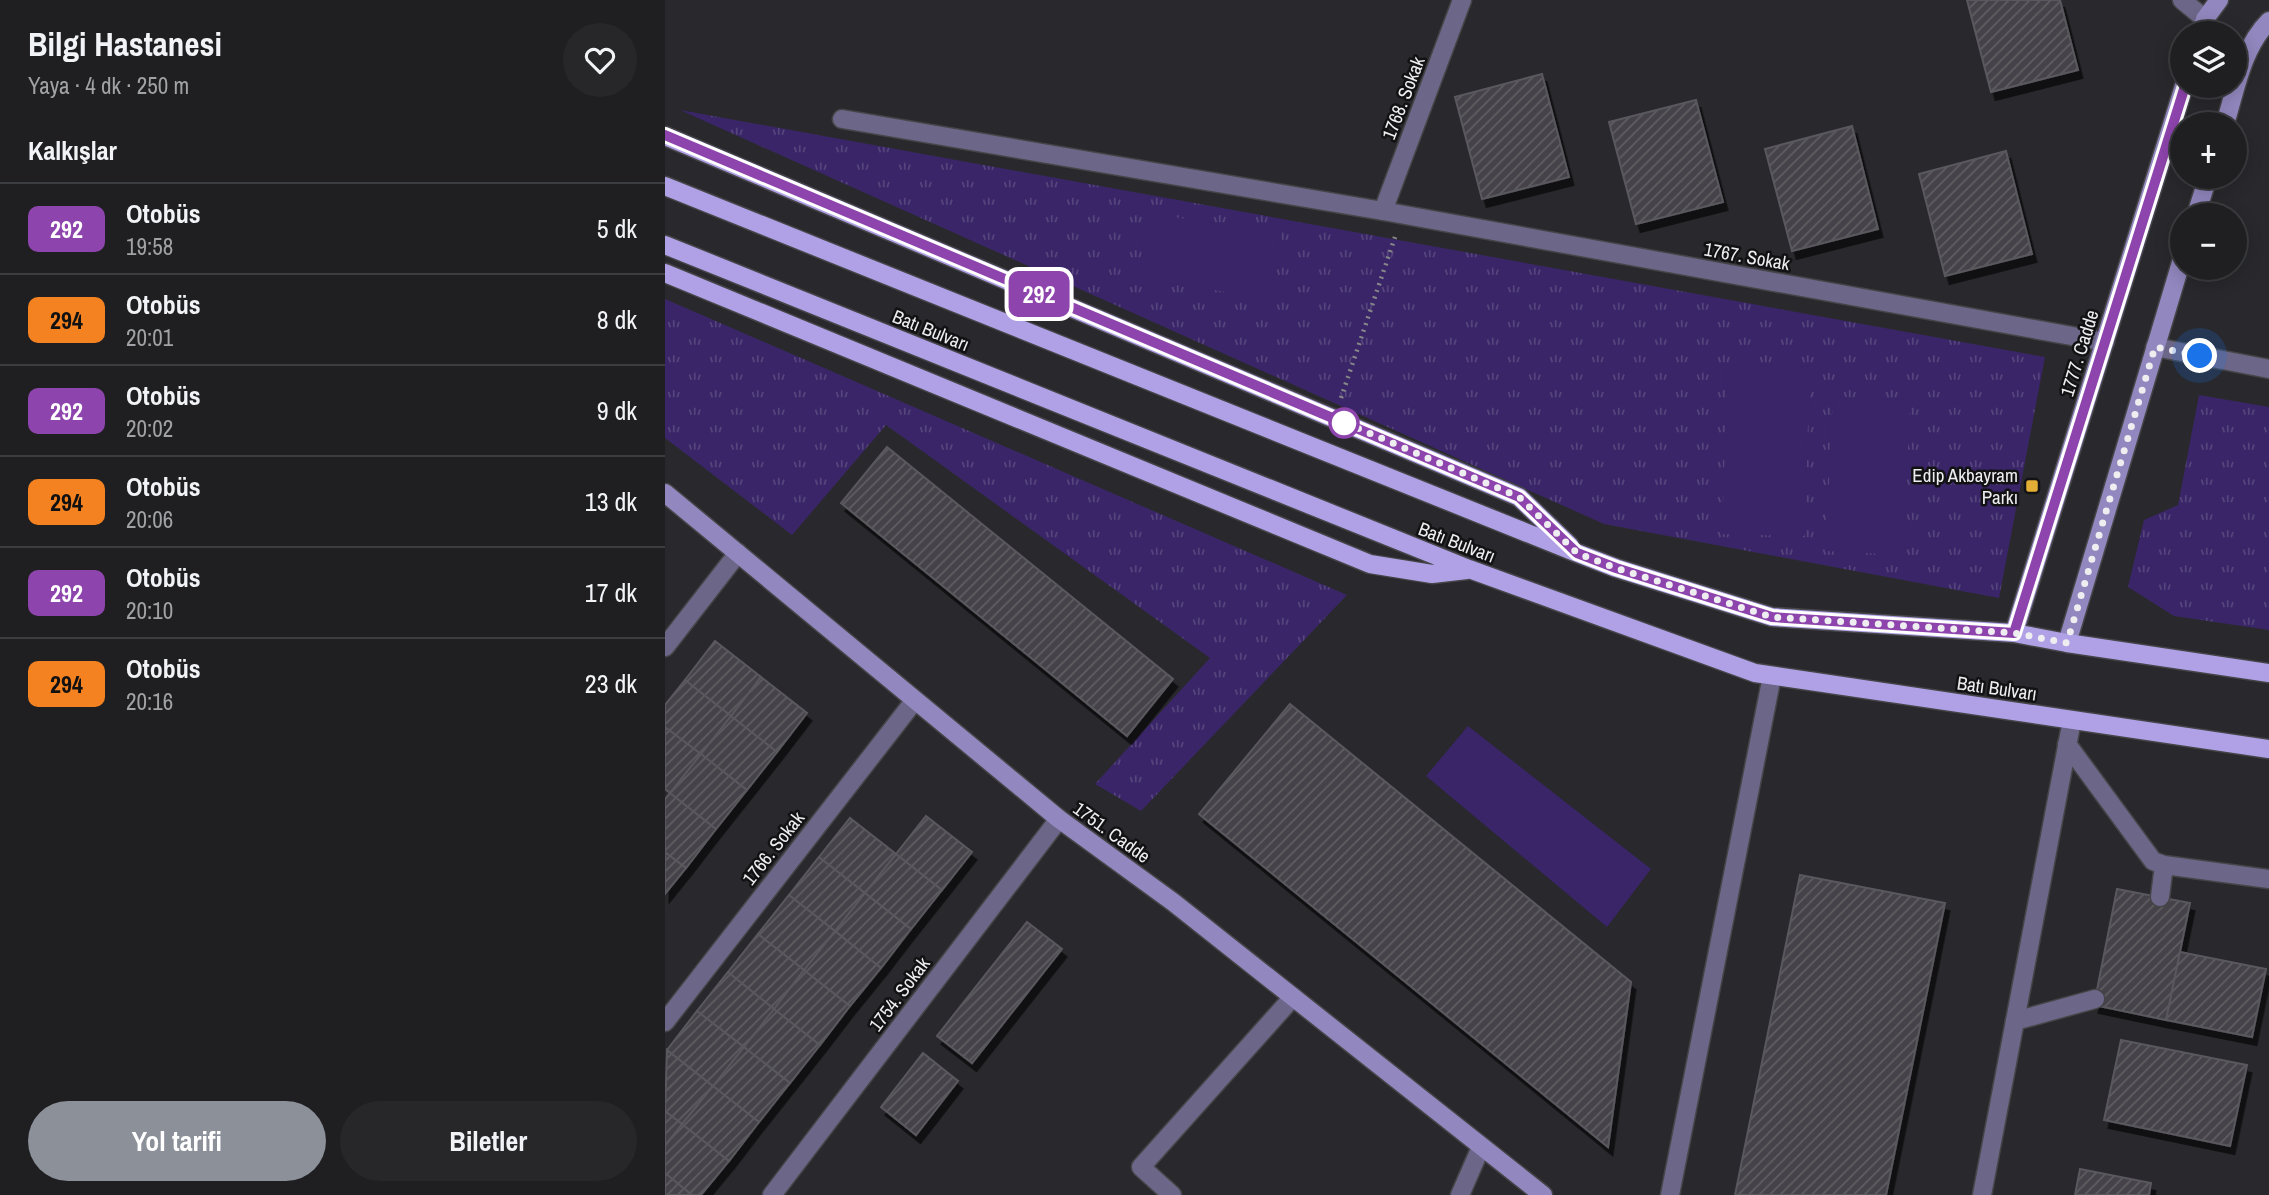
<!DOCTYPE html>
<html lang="tr">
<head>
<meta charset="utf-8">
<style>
  :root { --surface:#1f1f22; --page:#27272a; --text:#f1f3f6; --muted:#a1a2a5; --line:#3c3d40; --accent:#8c9099 }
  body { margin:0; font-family:"Archivo Narrow",sans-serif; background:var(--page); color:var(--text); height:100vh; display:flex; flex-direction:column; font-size:26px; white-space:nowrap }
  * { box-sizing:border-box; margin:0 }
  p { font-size:23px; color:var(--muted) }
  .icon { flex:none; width:38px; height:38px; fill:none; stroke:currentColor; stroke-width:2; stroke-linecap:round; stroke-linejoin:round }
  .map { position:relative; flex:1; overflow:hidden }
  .panel { display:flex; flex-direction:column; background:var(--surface); width:665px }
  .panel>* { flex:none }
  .badge { padding:0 14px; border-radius:10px; font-size:24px; line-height:46px }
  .fabs { position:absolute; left:1505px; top:21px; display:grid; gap:14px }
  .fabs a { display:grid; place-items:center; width:77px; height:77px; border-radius:50%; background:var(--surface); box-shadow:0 4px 18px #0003,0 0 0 2px var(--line); font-size:35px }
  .you { position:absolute; width:35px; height:35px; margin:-18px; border:5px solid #fff; border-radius:50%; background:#1a73e8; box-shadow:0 0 0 10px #1a73e833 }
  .map>.badge { position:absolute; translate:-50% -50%; box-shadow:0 0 0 4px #fff }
  h2 { padding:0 28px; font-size:26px; line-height:63px }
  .round { display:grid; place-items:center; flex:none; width:74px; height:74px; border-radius:37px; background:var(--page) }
  .head { display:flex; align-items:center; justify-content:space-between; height:119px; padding:0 28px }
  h1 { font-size:33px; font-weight:800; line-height:52px }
  .button { display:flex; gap:14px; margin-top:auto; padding:14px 28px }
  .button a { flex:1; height:80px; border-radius:42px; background:var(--accent); color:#fff; font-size:28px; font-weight:800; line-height:80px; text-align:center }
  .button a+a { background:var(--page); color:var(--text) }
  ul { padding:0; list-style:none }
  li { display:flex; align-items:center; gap:21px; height:91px; padding:0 28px; border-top:2px solid var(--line) }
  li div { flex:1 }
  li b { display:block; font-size:26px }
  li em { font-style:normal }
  li .badge { min-width:77px; font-weight:700; text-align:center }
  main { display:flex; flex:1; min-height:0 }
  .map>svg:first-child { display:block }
  .grass { fill:url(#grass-tufts) }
  .pitch { fill:#392567 }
  .building { fill:url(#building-hatch); stroke:#5a595e; stroke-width:2; filter:url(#shadow) }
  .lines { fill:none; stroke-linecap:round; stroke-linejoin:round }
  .service-casing { stroke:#454548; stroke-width:21 }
  .minor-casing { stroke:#454548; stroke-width:21 }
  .secondary-casing { stroke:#454548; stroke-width:21 }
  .primary-casing { stroke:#454548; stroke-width:21 }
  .path { stroke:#87878a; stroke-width:4.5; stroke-dasharray:2 5; stroke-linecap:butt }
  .service { stroke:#6c6688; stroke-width:18 }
  .minor { stroke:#6c6688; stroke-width:18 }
  .secondary { stroke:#9287be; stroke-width:18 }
  .primary { stroke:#b0a1e7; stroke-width:18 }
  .line-casing { stroke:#fff; stroke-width:16 }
  .line { stroke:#8e44ad; stroke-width:10 }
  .walk { stroke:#eeeef1; stroke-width:7; stroke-dasharray:0 12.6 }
  .stop-dot { fill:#fff; stroke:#8e44ad; stroke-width:3.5 }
  .poi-dot { fill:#e3ae35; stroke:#121214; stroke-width:2.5 }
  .labels { text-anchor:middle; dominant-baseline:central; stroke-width:5; stroke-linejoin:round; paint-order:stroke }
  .street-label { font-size:19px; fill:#eeeef1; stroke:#121214 }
  .poi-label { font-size:19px; fill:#eeeef1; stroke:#121214; text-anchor:end }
</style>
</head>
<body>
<main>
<section class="panel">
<div class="head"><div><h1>Bilgi Hastanesi</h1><p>Yaya · 4 dk · 250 m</p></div><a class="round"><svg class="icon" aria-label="heart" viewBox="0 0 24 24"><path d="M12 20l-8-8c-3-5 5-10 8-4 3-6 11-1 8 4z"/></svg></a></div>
<h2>Kalkışlar</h2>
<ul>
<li><span class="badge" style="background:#8e44ad;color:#fff">292</span><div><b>Otobüs</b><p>19:58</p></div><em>5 dk</em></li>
<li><span class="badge" style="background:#f58220;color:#111">294</span><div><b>Otobüs</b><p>20:01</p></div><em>8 dk</em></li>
<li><span class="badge" style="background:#8e44ad;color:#fff">292</span><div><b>Otobüs</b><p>20:02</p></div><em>9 dk</em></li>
<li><span class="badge" style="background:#f58220;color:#111">294</span><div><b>Otobüs</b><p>20:06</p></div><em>13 dk</em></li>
<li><span class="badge" style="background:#8e44ad;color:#fff">292</span><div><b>Otobüs</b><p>20:10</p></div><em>17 dk</em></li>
<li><span class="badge" style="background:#f58220;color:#111">294</span><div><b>Otobüs</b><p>20:16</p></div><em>23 dk</em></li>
</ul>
<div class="button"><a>Yol tarifi</a><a>Biletler</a></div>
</section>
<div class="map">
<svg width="1604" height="1195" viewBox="0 0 1604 1195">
  <defs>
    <pattern id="grass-tufts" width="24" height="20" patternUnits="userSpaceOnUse" patternTransform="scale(1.75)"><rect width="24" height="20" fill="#392567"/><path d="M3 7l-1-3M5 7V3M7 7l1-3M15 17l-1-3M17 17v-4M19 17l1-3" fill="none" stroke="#56457d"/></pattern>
    <pattern id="building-hatch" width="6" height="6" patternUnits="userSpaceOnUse" patternTransform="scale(1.75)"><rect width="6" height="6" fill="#444348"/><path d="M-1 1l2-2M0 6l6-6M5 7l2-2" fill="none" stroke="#5f5e63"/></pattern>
    <filter id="shadow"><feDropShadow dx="4.5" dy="8" stdDeviation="0" flood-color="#0009"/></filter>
  </defs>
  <rect width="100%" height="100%" fill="#29292d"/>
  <path class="grass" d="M 15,110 L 1380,357 L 1334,598 L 939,524 Z
    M 0,299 L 682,595 L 476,811 L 430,784 L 545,658 L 221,425 L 127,535 L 0,438 Z
    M 1534,395 L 1604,407 L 1604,630 L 1509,616 L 1463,587 L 1479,520 L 1513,505 Z"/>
  <path class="pitch" d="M 483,213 L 616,234 L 605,299 L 473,278 Z
    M 1063,364 L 1145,367 L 1139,536 L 1057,534 Z
    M 1168,397 L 1245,400 L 1238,555 L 1161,551 Z
    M 803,726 L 986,869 L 942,927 L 761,776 Z"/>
  <path class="building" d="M 1302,0 L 1395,0 L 1413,70 L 1326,92 Z
    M 877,74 L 904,177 L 817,199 L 790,97 Z
    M 1031,100 L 1058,202 L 971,224 L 944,122 Z
    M 1187,126 L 1213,229 L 1127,251 L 1100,149 Z
    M 1341,151 L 1367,254 L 1280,276 L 1254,174 Z
    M 222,447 L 508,679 L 462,736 L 176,503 Z
    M 50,641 L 96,677 L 66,716 L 20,680 Z
    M 96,677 L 142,713 L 112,752 L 66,716 Z
    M 20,680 L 66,716 L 36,754 L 0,727 L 0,705 Z
    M 625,704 L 966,982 L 943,1147 L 534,814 Z
    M 66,716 L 112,752 L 82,790 L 36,754 Z
    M 0,727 L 36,754 L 5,793 L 0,789 Z
    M 36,754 L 82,790 L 51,829 L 5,793 Z
    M 5,793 L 51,829 L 21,868 L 0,852 L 0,799 Z
    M 261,816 L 307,852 L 277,890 L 231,854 Z
    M 185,818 L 231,854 L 200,893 L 154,857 Z
    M 0,852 L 21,868 L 0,894 Z
    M 231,854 L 277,890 L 246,929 L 200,893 Z
    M 154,857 L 200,893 L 170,931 L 124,895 Z
    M 1135,875 L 1280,903 L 1221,1195 L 1070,1195 Z
    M 1452,889 L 1525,903 L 1501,1020 L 1429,1005 Z
    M 200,893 L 246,929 L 216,968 L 170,931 Z
    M 124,895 L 170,931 L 139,970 L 93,934 Z
    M 362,922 L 397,949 L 307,1063 L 272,1036 Z
    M 170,931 L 216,968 L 185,1006 L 139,970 Z
    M 93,934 L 139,970 L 109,1009 L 63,972 Z
    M 1515,952 L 1601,969 L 1587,1037 L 1501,1020 Z
    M 139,970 L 185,1006 L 155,1045 L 109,1009 Z
    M 63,972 L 109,1009 L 79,1047 L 32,1011 Z
    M 109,1009 L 155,1045 L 125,1083 L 79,1047 Z
    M 32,1011 L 79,1047 L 48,1086 L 2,1050 Z
    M 1456,1040 L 1582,1065 L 1565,1146 L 1439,1120 Z
    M 79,1047 L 125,1083 L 94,1122 L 48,1086 Z
    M 2,1050 L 48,1086 L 17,1124 L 0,1111 Z
    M 258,1053 L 293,1081 L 251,1135 L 216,1107 Z
    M 48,1086 L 94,1122 L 64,1161 L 17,1124 Z
    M 0,1111 L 17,1124 L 0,1146 Z
    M 17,1124 L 64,1161 L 36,1195 L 27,1195 L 0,1173 L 0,1146 Z
    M 1415,1169 L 1486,1183 L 1484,1195 L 1410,1195 Z
    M 0,1173 L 27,1195 L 0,1195 Z"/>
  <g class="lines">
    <defs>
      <path id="service" d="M 1402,744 L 1488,861 L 1499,865 L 1604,879
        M 1495,897 L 1499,865
        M 1350,1021 L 1430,999
        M 795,1195 L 816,1147"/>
      <path id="minor" d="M 1517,0 L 1540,19
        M 177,119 L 718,211 L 1440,342
        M 718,211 L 797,0
        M 1490,347 L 1604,369
        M 0,647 L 73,553
        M 0,1022 L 250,700
        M 107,1195 L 394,819
        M 507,1195 L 476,1167 L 628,997
        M 1005,1195 L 1107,676
        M 1317,1195 L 1407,720"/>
      <path id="secondary" d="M 1536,33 L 1540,19 L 1554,0
        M 1560,124 C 1571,89 1577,48 1604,21
        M 1531,215 L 1543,177
        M 0,493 L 394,819 L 508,902 L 878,1195
        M 1349,633 L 1519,86
        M 1402,643 L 1517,259"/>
      <path id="primary" d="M 0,136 L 854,497 L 905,546
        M 0,186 L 912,553 L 951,568 L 1107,617 L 1349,633 L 1402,643 L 1604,673
        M 0,245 L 804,569 L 1090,673 L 1604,749
        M 0,273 L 705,564 L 767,574 L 802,570"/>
    </defs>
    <use href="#service" class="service-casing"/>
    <use href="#minor" class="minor-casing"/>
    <use href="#secondary" class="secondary-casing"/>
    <use href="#primary" class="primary-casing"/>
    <path class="path" d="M 676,398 L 730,237"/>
    <use href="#service" class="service"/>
    <use href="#minor" class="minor"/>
    <use href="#secondary" class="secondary"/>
    <use href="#primary" class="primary"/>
  </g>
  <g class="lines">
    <defs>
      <path id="line" d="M 0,135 L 854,497 L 912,553 L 951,568 L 1107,617 L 1349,633 L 1520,86"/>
    </defs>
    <use href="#line" class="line-casing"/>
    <use href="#line" class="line"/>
    <path class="walk" d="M 679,423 L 669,418 L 854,497 L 912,553 L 951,568 L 1107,617 L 1349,633 L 1402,643 L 1490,347 L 1535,356"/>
  </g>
  <circle class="stop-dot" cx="679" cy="423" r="14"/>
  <rect class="poi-dot" x="1360" y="479" width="14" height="14" rx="3.5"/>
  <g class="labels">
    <g class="street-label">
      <text transform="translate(738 98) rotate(-69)">1768. Sokak</text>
      <text transform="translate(1082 256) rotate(10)">1767. Sokak</text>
      <text transform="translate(266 330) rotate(22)">Batı Bulvarı</text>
      <text transform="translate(1414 353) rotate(-73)">1777. Cadde</text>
      <text transform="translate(792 542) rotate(21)">Batı Bulvarı</text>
      <text transform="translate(1332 688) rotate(8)">Batı Bulvarı</text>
      <text transform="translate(447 832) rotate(36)">1751. Cadde</text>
      <text transform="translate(108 848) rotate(-52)">1766. Sokak</text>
      <text transform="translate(234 994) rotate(-53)">1754. Sokak</text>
    </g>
    <g class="poi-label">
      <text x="1353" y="475">Edip Akbayram<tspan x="1353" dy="22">Parkı</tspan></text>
    </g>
  </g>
</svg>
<div class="fabs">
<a><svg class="icon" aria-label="layers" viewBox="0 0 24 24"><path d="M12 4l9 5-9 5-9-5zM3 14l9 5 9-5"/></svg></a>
<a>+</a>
<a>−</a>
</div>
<div class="you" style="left:1535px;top:356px"></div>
<b class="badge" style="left:374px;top:294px;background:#8e44ad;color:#fff">292</b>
</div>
</main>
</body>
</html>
